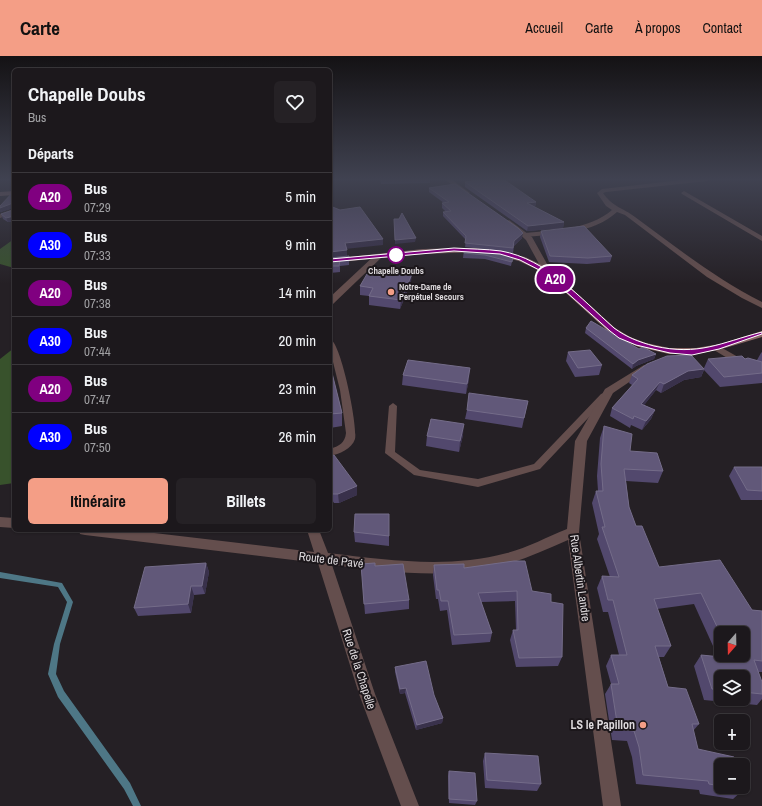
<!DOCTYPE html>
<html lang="fr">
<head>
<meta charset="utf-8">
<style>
  :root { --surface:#1c181c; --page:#252125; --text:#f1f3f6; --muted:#a0a0a3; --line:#3a373b; --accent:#f49e86 }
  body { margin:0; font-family:"Archivo Narrow",sans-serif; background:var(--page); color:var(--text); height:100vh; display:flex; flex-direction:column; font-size:15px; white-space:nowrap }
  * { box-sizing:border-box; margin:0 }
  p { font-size:13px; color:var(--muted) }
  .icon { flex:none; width:22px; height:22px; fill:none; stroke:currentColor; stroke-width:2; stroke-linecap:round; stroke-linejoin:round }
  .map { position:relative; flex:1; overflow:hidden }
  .panel { position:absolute; left:12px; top:12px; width:320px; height:464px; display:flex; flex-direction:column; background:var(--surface); border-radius:6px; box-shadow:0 1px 3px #0004,0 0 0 1px var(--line) }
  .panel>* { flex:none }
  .badge { padding:0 8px; border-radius:13px; font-size:14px; line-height:26px }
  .needle { width:26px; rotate:200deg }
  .fabs { position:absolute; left:714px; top:570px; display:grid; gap:8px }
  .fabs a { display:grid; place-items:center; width:36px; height:36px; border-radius:6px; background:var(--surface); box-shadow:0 1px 3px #0004,0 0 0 1px var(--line); font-size:20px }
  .map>.badge { position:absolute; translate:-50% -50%; box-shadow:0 0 0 2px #fff }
  h2 { padding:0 16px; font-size:15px; line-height:36px }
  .round { display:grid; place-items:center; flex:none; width:42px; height:42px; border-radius:6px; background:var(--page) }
  .head { display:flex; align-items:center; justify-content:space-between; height:68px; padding:0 16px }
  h1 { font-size:19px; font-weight:800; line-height:30px }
  .primary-button { display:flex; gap:8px; margin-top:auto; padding:8px 16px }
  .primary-button a { flex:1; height:46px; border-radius:6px; background:var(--accent); color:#111; font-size:16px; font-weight:800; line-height:46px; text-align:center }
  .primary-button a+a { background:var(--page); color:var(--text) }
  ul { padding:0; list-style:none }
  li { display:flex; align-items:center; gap:12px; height:48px; padding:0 16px; border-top:1px solid var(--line) }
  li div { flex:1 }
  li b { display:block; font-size:15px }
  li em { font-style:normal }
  li .badge { min-width:44px; font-weight:700; text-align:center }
  header { display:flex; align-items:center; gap:24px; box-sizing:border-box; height:56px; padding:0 20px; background:var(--accent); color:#111 }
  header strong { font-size:19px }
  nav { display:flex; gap:22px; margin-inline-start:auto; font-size:14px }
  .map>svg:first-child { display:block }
  .forest { fill:#38522c }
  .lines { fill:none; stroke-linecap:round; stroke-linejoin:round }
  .stream { fill:#4e7786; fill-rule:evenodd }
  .service { fill:#644e4d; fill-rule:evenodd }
  .minor { fill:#644e4d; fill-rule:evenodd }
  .tertiary { fill:#644e4d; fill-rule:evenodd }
  .secondary { fill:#896665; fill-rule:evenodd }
  .wall { fill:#52486d; fill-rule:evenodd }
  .shaded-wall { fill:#39314b }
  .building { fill:#615879; stroke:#746c89 }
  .line { fill:#800080; stroke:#fff }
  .stop-dot { fill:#fff; stroke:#800080; stroke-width:2 }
  .poi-dot { fill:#f49e86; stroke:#1c171b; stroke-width:1.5 }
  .labels { text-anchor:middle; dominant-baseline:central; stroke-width:4; stroke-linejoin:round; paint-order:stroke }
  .far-stop-label { font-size:9px; font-weight:bold; fill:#dedadd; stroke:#1c171b }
  .far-poi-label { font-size:9px; font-weight:bold; fill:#dedadd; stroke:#1c171b; text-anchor:start }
  .near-street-label { font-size:12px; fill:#dedadd; stroke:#1c171b }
  .near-poi-label { font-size:12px; font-weight:bold; fill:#dedadd; stroke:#1c171b; text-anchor:end }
</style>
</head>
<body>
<header>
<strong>Carte</strong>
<nav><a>Accueil</a><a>Carte</a><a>À propos</a><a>Contact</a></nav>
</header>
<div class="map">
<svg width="762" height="750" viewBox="0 0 762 750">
  <rect width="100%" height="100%" fill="#252025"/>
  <path class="forest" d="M 14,183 L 14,212 L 0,208 L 0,193 Z
    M 14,292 L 14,427 L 0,429 L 0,303 Z"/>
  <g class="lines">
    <path class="stream" d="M 0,516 L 62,527 L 73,546 L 60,588 L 56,618 L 64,635 L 130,727 L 141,750 L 133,750 L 124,733 L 58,641 L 48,618 L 54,588 L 67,546 L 58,531 L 0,522 Z"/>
    <path class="service" d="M 14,153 L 14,157 L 0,162 L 0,158 Z
      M 330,283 C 341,286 358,370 355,383 C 352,393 339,398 330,400 L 330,393 C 339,390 345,387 346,377 L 340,334 L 330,294 Z
      M 604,337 L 608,340 L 607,342 L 540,413 L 478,431 L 414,419 L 385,397 L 389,350 L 393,347 L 397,350 L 395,396 L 420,414 L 478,423 L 534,408 L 601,338 Z"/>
    <path class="minor" d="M 690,123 L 710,123 L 707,125 L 606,136 L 603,137 C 614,152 622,151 635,161 C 676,191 716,223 762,246 L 762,252 L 742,242 L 707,221 L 625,159 L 617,156 C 593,178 556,178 525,181 L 521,179 L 525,177 C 554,174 589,174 612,154 L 606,150 L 597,137 L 602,133 Z
      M 684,135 L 762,180 L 762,185 L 682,138 L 681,137 Z
      M 375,199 L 378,199 L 382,201 L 333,248 L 330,249 L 330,241 Z
      M 717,289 L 745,305 L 762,311 L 762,317 L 739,309 L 714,294 L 712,292 Z
      M 644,309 L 649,312 L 647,314 L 613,337 L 587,385 L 579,476 L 621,750 L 603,750 L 568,484 C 549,492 530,501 511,507 C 452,525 392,516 332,509 L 375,638 L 419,750 L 401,750 L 359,638 L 318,507 L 85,479 L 80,478 L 79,474 L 129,474 L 314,496 L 307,474 L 319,474 L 328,497 C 389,504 447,513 507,497 C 527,492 547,481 567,473 L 575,385 L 605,333 Z
      M 0,461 L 14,462 L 14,472 L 0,471 Z"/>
    <path class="tertiary" d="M 444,123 L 451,123 L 470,137 L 465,138 Z
      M 509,164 L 532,181 L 551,215 L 550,217 L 544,217 L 526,184 L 506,166 Z"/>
    <path class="secondary" d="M 14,135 L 14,139 L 0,140 L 0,136 Z
      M 460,192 L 479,192 L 483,194 L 479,196 L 423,198 L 330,207 L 330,203 L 423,193 Z
      M 495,195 L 525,201 L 550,213 L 615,272 L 630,281 L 646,287 L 669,292 L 696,292 L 720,288 L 762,275 L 762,281 L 725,292 L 696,298 L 669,298 L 639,291 L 624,285 L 609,276 L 544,217 L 519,205 L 495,199 Z"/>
  </g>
  <path class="wall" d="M 380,123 L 430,123 L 430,127 L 381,128 Z
    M 465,126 L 536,146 L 535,151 L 564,166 L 563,172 L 527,175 L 465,131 Z
    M 429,132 L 522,182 L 514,190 L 513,197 L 465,191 L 466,184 L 443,160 L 443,156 L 446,156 L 442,152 L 442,147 L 444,147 L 429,136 Z
    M 14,135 L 14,165 L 8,166 L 3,163 L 1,158 L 13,154 L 13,152 L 0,156 Z
    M 541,175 L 612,200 L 610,206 L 587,208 L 549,206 L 540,181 Z
    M 464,193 L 513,200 L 511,210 L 485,203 L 463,202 Z
    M 330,202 L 349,203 L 349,209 L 340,210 L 340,216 L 330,217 Z
    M 411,226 L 400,253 L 369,249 L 369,240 L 360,239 L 360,230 Z
    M 586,272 L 639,293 L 656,298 L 654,303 L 636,310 L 632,313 L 585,277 Z
    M 568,296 L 602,309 L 599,319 L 575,321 L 566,305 Z
    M 762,296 L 762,327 L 720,331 L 704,314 L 701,321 L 684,324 L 661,337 L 656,334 L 644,349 L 655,354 L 651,363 L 642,374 L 631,369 L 630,372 L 610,360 L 612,352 L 632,329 L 629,327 L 632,319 L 704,312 L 708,303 L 745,303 L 757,304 L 761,297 Z
    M 330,309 L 342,357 L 342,370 L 330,372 Z
    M 403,319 L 469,323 L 466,338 L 402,329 Z
    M 528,345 L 522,372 L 465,363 L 467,354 Z
    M 604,370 L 630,395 L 663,415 L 658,427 L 626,425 L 629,451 L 636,470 L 659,511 L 752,554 L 762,555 L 762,616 L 758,616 L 762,626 L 762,643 L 757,649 L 704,644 L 694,610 L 701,599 L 718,601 L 694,548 L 657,553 L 671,590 L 664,601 L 659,601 L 668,631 L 699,668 L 693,675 L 698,693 L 721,709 L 721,731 L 742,731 L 743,734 L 733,743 L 700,738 L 699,734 L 636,728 L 632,701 L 627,685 L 612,684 L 605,638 L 611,628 L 606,610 L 611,599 L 619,599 L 608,556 L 603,556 L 597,532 L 602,520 L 610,521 L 597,483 L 599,478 L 592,447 L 596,435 L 598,435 L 597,420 L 600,382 ZM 721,577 L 743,599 L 721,599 ZM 721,621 L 743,621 L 743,643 L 721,643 Z
    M 463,379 L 459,396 L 426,390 L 427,380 Z
    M 330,401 L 357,439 L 339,447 L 334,447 L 330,441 Z
    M 734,411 L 762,411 L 762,444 L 741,444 L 729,420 Z
    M 389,458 L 389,490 L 355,486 L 354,476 Z
    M 206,507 L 209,516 L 205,538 L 194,539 L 191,557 L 138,560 L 134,552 Z
    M 361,508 L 375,510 L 409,544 L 409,553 L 365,558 Z
    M 434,509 L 464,512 L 532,535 L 551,546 L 562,601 L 558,610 L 516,611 L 510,584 L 513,574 L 516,574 L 515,545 L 481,546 L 492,577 L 490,586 L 452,589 L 447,554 L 440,555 L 438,543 L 436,543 L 433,519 Z
    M 395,611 L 434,639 L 443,662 L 442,667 L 416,674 L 405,637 L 400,638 L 395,616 Z
    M 485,697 L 541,728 L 537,735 L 485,732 L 483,705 Z
    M 449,715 L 477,745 L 475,749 L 449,747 L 448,720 Z"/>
  <path class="shaded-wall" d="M 536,146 L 535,151 L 527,147 Z
    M 13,147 L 14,152 L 0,156 L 0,152 Z
    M 14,160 L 14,165 L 8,166 L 6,162 Z
    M 564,166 L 563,172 L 527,175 L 528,170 Z
    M 523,177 L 522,182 L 513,190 L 514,185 Z
    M 416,182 L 415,186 L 395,188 L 395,184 Z
    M 383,183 L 383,189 L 345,193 L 345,187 Z
    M 347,194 L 347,200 L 330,202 L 330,196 Z
    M 412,218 L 411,226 L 400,253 L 401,244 Z
    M 656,298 L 654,303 L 636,310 L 632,313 L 633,308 L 638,304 Z
    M 470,312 L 469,323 L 466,338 L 467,328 Z
    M 704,313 L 701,321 L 684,324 L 661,337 L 664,328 L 688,315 Z
    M 660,326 L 656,334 L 638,357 L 641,348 Z
    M 655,354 L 651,363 L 642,374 L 646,365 Z
    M 464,368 L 463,379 L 459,396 L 460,385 Z
    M 357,430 L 357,439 L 339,447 L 338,438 Z
    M 206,507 L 209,516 L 205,538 L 202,530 Z
    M 191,530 L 194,539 L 191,557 L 188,548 Z
    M 406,632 L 405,637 L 400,638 L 400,633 Z
    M 443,662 L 442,667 L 416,674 L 417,669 Z"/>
  <path class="building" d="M 483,123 L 503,123 L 536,146 L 527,147 L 564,166 L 528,170 L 465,126 Z
    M 455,128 L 518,172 L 523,177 L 514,185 L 513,192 L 465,187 L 466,180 L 443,156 L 451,155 L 442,147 L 449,146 L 429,132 Z
    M 14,135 L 14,160 L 6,162 L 1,158 L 13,154 L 13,147 L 0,152 L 0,150 Z
    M 330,150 L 340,154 L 360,151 L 383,183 L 345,187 L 347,194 L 330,196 Z
    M 402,157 L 416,182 L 395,184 L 394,163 L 399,163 Z
    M 584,170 L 612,200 L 588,202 L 550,200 L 541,175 Z
    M 464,193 L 501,196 L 513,200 L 512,206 L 485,199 L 464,197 Z
    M 349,200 L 349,203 L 340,204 L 339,210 L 330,210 L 330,202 Z
    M 383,214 L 412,218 L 401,244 L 369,240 L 373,232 L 360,230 L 367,218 L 380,220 Z
    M 591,265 L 639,293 L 643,291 L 656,298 L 638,304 L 633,308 L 586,272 Z
    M 590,294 L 602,309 L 578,312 L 568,296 Z
    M 691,299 L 704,313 L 688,315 L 664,328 L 660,326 L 641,348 L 655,354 L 646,365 L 634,360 L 633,363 L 612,352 L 638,323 L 632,319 L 647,308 L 667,300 Z
    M 742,300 L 745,303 L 748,302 L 762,306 L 762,317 L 724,321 L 708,303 Z
    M 408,304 L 470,312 L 467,328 L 403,319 Z
    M 330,309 L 342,357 L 330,358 Z
    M 469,337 L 528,345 L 524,362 L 467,354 Z
    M 431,363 L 464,368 L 460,385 L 427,380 Z
    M 604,370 L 632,378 L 630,395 L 657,397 L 663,415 L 624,413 L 629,451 L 636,470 L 642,470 L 659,511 L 720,504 L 752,554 L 762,555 L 762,605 L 754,604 L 762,626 L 762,638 L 743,636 L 743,621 L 721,621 L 721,634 L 712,633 L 701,599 L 732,602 L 730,599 L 743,599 L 743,577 L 721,577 L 721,579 L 701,537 L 654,543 L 671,590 L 655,590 L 668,631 L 686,633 L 699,668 L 692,668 L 698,693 L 734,701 L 736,709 L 721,709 L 721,730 L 709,728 L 708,725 L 643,719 L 639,691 L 634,675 L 618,673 L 611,628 L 619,628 L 611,599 L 627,599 L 613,544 L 608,544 L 602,520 L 619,521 L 602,471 L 605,471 L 596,435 L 603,435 L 601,408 Z
    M 334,399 L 357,430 L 338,438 L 333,438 L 330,434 L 330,401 Z
    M 734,411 L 762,411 L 762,435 L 747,434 Z
    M 355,458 L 389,458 L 389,480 L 354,476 Z
    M 514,505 L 525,505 L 532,535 L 551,538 L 551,546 L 563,548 L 562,601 L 519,602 L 513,574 L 518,574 L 517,535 L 478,537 L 492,577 L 454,579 L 448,545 L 441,545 L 439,534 L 437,534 L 434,509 L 464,508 L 464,512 Z
    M 206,507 L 202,530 L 191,530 L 188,548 L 134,552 L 145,511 Z
    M 375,507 L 375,510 L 403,508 L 409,544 L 364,548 L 361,508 Z
    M 426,605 L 434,639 L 443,662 L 417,669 L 406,632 L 400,633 L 395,611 Z
    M 485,697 L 538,700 L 541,728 L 487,724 Z
    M 449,715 L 475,717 L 477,745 L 449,743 Z
    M 724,731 L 742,731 L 743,734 Z"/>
  <linearGradient id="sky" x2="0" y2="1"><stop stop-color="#141214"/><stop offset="0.54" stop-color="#404251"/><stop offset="1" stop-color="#404251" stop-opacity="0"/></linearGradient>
  <rect width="762" height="228" fill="url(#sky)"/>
  <path class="line" d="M 454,192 C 470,193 486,193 501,195 C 547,203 581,243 614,272 C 626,281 639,286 654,290 C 699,300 720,287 762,276 L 762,278 L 719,293 L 692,299 L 670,297 L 636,289 L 619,282 L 610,275 L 545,217 L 520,204 L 500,198 L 454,195 L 330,206 L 327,205 L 330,203 Z"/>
  <circle class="stop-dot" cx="396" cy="199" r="8"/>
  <g class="poi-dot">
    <circle cx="391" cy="236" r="4"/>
    <circle cx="643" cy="669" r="4"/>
  </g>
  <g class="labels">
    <g class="far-stop-label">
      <text x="396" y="215">Chapelle Doubs</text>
    </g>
    <g class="far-poi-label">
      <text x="399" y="231">Notre-Dame de<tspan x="399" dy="10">Perpétuel Secours</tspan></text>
    </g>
    <g class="near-street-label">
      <text transform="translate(331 504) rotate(7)">Route de Pavé</text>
      <text transform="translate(580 522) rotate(82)">Rue Albertin Landre</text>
      <text transform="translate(359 613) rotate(72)">Rue de la Chapelle</text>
    </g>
    <g class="near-poi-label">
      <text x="635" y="669">LS le Papillon</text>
    </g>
  </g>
</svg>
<div class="fabs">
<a><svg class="needle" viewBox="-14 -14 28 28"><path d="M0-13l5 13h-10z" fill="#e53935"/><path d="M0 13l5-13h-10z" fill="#a0a0a3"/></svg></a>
<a><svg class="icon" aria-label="layers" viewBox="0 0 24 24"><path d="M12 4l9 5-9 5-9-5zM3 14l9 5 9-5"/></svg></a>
<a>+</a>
<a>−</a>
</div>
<b class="badge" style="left:555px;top:223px;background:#800080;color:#fff">A20</b>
<section class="panel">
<div class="head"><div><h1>Chapelle Doubs</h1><p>Bus</p></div><a class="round"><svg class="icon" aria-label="heart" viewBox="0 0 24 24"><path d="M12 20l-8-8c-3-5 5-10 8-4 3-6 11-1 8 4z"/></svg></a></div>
<h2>Départs</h2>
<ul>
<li><span class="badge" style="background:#800080;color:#fff">A20</span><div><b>Bus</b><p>07:29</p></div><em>5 min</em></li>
<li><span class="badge" style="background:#00f;color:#fff">A30</span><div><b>Bus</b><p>07:33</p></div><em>9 min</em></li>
<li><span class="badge" style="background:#800080;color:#fff">A20</span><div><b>Bus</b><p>07:38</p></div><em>14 min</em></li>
<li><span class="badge" style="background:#00f;color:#fff">A30</span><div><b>Bus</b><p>07:44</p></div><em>20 min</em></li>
<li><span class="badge" style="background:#800080;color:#fff">A20</span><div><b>Bus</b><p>07:47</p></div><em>23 min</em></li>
<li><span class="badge" style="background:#00f;color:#fff">A30</span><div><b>Bus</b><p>07:50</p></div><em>26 min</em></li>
</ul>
<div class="primary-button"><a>Itinéraire</a><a>Billets</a></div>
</section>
</div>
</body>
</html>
